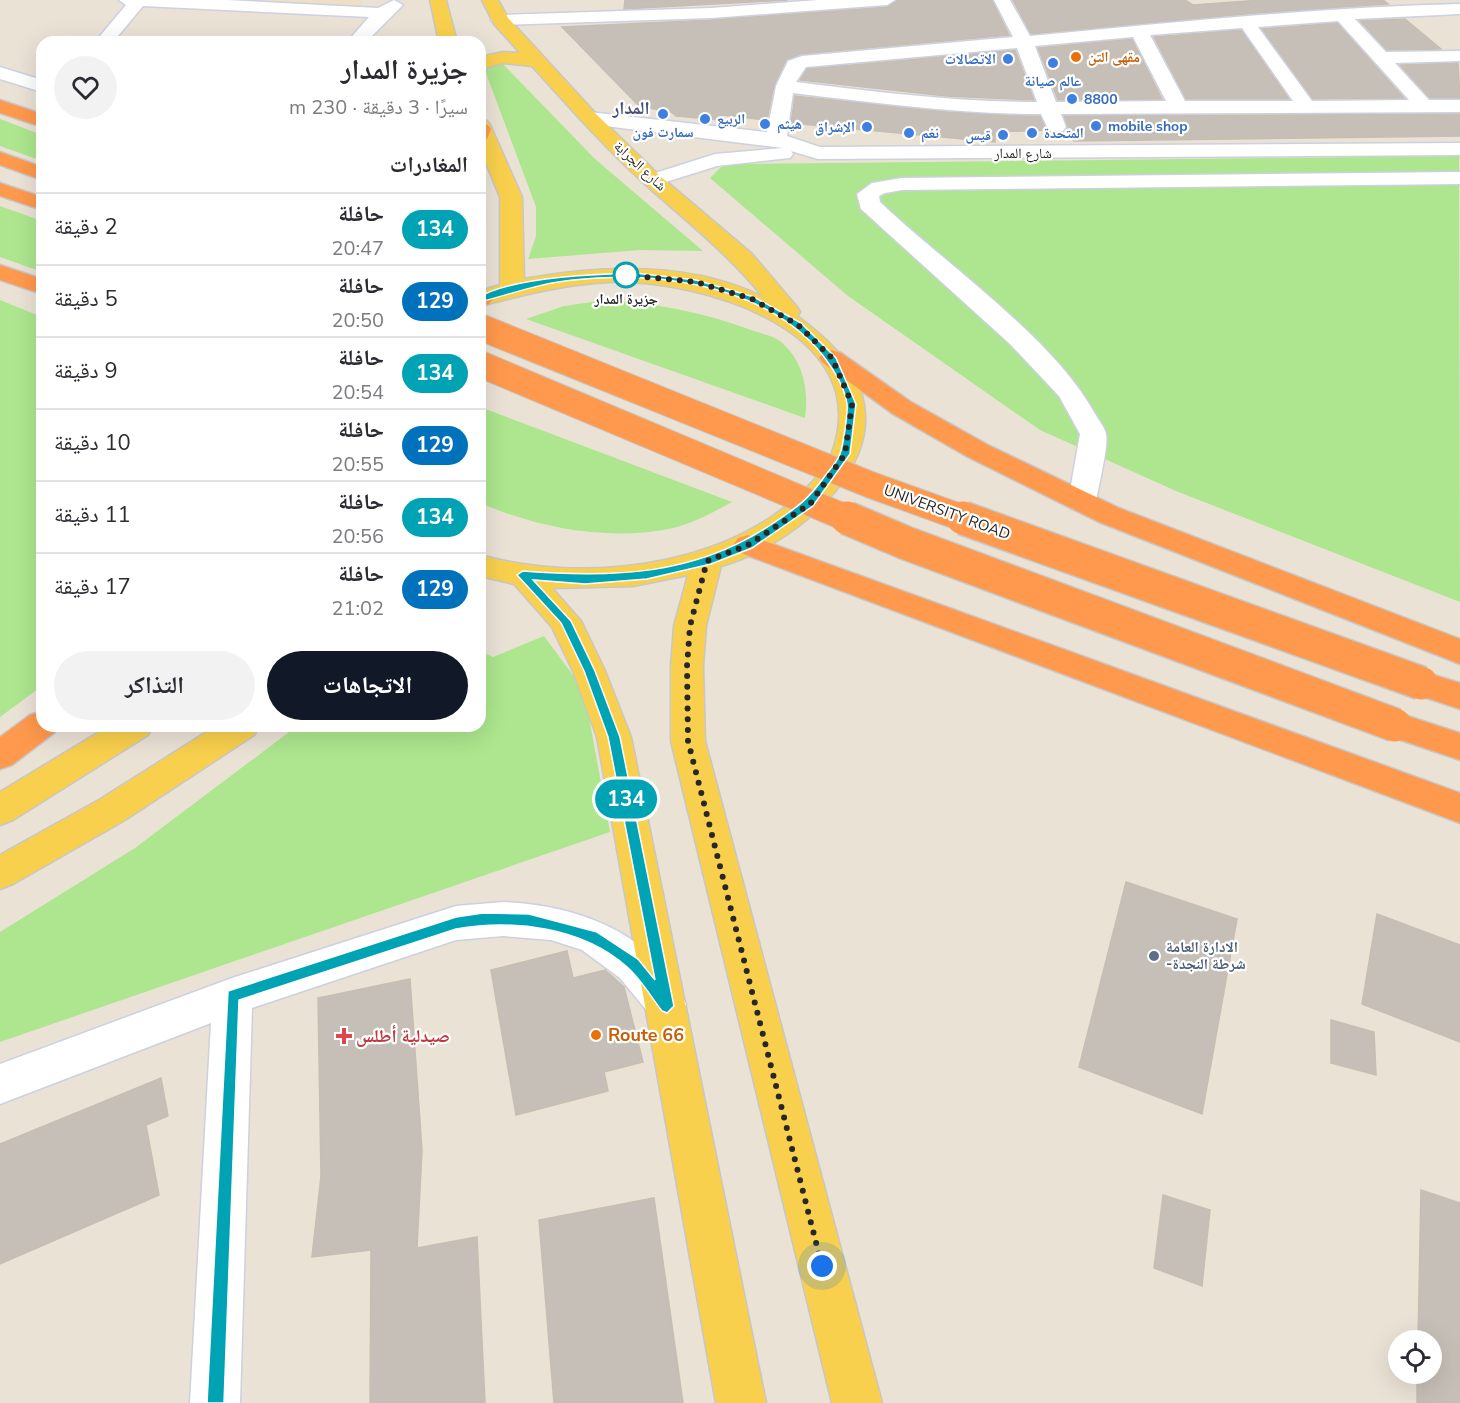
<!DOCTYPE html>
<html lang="ar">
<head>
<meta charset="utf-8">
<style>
  :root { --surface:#fff; --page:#f2f2f3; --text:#2b2b33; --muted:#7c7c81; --line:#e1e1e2; --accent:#111827 }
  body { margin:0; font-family:"Nunito Sans","Noto Naskh Arabic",sans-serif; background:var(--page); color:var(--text); direction:rtl; height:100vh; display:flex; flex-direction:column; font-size:22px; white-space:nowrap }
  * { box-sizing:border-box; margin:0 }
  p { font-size:20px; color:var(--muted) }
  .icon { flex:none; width:33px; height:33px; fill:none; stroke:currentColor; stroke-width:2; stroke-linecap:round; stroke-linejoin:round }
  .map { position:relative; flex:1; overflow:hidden; direction:ltr }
  .details { position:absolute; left:36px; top:36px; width:450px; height:696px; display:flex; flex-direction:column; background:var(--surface); border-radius:18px; box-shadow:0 6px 24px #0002; direction:rtl }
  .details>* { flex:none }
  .badge { padding:0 12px; border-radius:20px; font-size:21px; line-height:39px }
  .controls { position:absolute; left:1388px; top:1330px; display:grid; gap:12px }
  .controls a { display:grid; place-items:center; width:54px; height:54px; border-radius:50%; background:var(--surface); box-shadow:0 6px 24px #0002; font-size:30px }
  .you { position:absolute; width:30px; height:30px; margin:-15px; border:4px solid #fff; border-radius:50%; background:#1a73e8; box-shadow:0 0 0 9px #1a73e833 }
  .map>.badge { position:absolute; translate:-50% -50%; box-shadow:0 0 0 3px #fff }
  h2 { padding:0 18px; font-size:22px; line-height:54px }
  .round { display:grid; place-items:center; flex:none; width:63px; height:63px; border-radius:32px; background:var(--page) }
  .headline { display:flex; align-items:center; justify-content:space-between; height:102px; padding:0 18px }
  h1 { font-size:28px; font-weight:700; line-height:45px }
  .primary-button { display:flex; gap:12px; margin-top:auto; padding:12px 18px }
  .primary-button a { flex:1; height:69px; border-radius:36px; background:var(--accent); color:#fff; font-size:24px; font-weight:700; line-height:69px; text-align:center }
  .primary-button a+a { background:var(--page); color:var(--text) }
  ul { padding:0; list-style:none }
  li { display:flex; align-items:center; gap:18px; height:72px; padding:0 18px; border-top:2px solid var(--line) }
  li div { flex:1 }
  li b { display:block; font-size:22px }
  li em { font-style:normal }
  li .badge { min-width:66px; font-weight:700; text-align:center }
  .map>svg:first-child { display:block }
  .education { fill:#eee0c4 }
  .green { fill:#ade68e }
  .building { fill:#c6bfb7; stroke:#c6beb1; stroke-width:1.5 }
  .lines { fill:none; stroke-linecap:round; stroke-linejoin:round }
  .minor-casing { stroke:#ccd0e1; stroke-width:3 }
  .major-casing { stroke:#c7c7c7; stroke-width:3 }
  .highway-casing { stroke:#c7c7c7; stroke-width:3 }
  .minor { fill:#fff; fill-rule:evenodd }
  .major { fill:#f9d04d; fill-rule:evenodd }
  .highway { fill:#ff994d; fill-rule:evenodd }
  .highway-bridge-far1-casing { stroke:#c7c7c7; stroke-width:28; stroke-linecap:butt }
  .highway-bridge-casing { stroke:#c7c7c7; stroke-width:36; stroke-linecap:butt }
  .highway-bridge-far1 { stroke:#ff994d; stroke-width:26 }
  .highway-bridge { stroke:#ff994d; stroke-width:33 }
  .line { fill:#00a3b4; stroke:#fff; stroke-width:1.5 }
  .walk { stroke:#272727; stroke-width:6; stroke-dasharray:0 10.8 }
  .food-dot { fill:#e8710a; stroke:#fff; stroke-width:2 }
  .shop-dot { fill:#3f7fe0; stroke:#fff; stroke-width:2 }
  .stop-dot { fill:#fff; stroke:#00a3b4; stroke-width:3 }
  .service-dot { fill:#5c6f8a; stroke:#fff; stroke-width:2 }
  .health-dot { fill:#e0444e; stroke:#fff; stroke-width:2 }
  .labels { text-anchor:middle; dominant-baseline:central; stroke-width:4.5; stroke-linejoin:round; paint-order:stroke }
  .far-food-label { font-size:14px; font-weight:bold; fill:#c56008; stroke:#fff; text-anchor:start }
  .far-shop-label { font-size:14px; font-weight:bold; fill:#366cbe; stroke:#fff; text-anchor:start }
  .far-street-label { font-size:14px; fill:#272727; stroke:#fff }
  .far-stop-label { font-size:14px; font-weight:bold; fill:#272727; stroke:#fff }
  .street-label { font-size:15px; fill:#272727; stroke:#fff }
  .service-label { font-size:15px; font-weight:bold; fill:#4e5e75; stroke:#fff; text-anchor:start }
  .far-district-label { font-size:18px; font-weight:bold; fill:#454f79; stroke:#fff }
  .near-food-label { font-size:18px; font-weight:bold; fill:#c56008; stroke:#fff; text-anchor:start }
  .near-health-label { font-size:18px; font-weight:bold; fill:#be3a42; stroke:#fff; text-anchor:start }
</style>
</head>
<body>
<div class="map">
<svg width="1460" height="1403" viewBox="0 0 1460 1403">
  <rect width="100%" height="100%" fill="#ebe2d6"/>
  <path class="education" d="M 144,0 L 363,0 L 360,6 L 140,4 Z"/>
  <path class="green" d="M 503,64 L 595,159 L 703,251 L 640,250 L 528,259 L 536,236 L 536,207 L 484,68 Z
    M 0,119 L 42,135 L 42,161 L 0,146 Z
    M 1459,156 L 1460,602 L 1176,491 L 1040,430 L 848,296 L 710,178 L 722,166 L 745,164 Z
    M 0,206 L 42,221 L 42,272 L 0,257 Z
    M 0,300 L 42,317 L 42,686 L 0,717 Z
    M 607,300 C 657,304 704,312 751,330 C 759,333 770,335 777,339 C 803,357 809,389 805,418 L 526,319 L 564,306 Z
    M 480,407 L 732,502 C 712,513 692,524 669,529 C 606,541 538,528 480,503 Z
    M 544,636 L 584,690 L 610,832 L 0,1042 L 0,932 L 135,848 L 297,726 L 480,726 L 480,651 L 493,657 Z"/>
  <path class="building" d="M 625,0 L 788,0 L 624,9 Z
    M 897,0 L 992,0 L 1009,35 L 801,54 L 786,60 L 774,86 L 767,120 L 722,115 L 721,120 L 676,116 L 671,112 L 639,106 L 562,27 L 711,20 L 887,7 Z
    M 1013,0 L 1185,0 L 1193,5 L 1262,0 L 1383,0 L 1388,4 L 1245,14 L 1031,34 Z
    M 1405,19 L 1441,49 L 1387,50 L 1360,21 Z
    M 1337,23 L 1404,98 L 1313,99 L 1262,29 Z
    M 1241,30 L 1289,99 L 1186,99 L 1154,37 Z
    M 1132,39 L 1162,99 L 1058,100 L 1038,48 Z
    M 1015,50 L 1034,100 L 946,96 L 800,80 L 807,69 Z
    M 1458,63 L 1460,98 L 1430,98 L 1400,65 Z
    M 795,96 L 948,112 L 1040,116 L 1046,130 L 995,132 L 995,142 L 791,123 Z
    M 1460,114 L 1460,136 L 1074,141 L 1067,130 L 1064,116 Z
    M 1126,882 L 1237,919 L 1202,1114 L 1079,1067 Z
    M 1377,914 L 1460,945 L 1460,1042 L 1362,1004 Z
    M 567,951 L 573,978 L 605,970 L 624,987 L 643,1062 L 604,1072 L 608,1091 L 516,1115 L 491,970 Z
    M 410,979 L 422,1150 L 417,1248 L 477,1237 L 485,1403 L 370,1403 L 371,1250 L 312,1257 L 321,1176 L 318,998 Z
    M 1331,1020 L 1374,1032 L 1376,1075 L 1331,1063 Z
    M 161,1078 L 168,1116 L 146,1125 L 159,1195 L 0,1264 L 0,1144 Z
    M 1421,1190 L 1460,1203 L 1460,1403 L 1417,1403 L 1417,1374 L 1431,1374 L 1431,1341 L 1418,1341 Z
    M 1163,1195 L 1210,1210 L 1202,1286 L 1154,1268 Z
    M 654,1198 L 683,1403 L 554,1403 L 539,1220 Z"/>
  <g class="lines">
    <defs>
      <path id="minor" d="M 119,0 L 227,0 L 378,8 L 394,0 L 403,5 L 366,42 L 347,42 L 369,17 L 143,6 L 113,42 L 95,42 L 126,5 Z
        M 818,0 L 895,0 L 887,5 L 711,18 L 500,25 L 491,20 L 500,15 L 711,8 Z
        M 994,0 L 1010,0 L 1030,36 C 1173,23 1317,7 1460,4 L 1460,14 L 1355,19 L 1386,52 L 1460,51 L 1460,61 L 1395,63 L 1429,100 L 1460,100 L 1460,112 L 1061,114 L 1066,127 L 1063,131 L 1049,131 L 1041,114 C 958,114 876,103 793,93 L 787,136 L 820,147 L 1460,143 L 1460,155 L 818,159 L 791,151 L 793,154 L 790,158 L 717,166 L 653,186 L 646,184 L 642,180 L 646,176 L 715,154 L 783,148 L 589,124 L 579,118 L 589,112 L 767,132 L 776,86 L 788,61 L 802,56 L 1013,37 ZM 1338,21 L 1409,100 L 1312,101 L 1258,27 ZM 1242,28 L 1293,101 L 1185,101 L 1150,35 ZM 1133,37 L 1166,101 L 1056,102 L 1035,46 ZM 1017,48 L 1037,102 C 956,102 876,92 796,82 L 806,67 Z
        M 0,67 L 42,80 L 42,92 L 0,79 Z
        M 1460,172 L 1460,184 L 902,190 L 885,193 L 879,196 L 880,202 C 945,264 1053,337 1095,414 C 1098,419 1105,428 1106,434 C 1109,445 1098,488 1096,502 L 1092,509 L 1082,511 L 1072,509 L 1068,502 L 1080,434 L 1059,396 L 1010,344 L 861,209 L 857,194 L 872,183 L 902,178 Z
        M 503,902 C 576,905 654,932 686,1004 L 680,1017 L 666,1023 L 652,1017 L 620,978 L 582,950 L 551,940 L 503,936 L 456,940 L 252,1008 L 240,1403 L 190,1403 L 211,1023 L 0,1104 L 0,1064 L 232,978 L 456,906 Z"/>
      <path id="major" d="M 430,0 L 446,0 L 457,42 L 439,42 Z
        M 482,0 L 498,0 L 508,18 L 596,114 L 660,176 L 752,254 L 797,307 L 800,312 L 797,316 C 825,337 853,361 862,396 C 884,474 786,548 721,566 L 706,626 L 703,666 L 705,741 L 882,1403 L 832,1403 L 671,741 L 671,666 L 674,626 L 688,575 L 633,586 L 552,588 L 581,621 L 605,671 L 631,737 L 766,1403 L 716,1403 L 597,737 L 573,671 L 552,627 L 514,584 L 480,576 L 480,555 C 580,583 718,569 797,497 C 811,484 827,468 833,450 C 874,328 697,279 609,282 C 564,284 523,295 480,306 L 480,291 L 500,285 L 500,197 L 480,149 L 480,119 L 487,121 L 490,125 L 522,197 L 524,279 C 602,265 690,261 763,297 C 729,255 688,222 647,186 C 606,149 569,107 532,66 L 503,63 L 480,69 L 480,57 L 503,52 L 520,53 L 494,24 Z
        M 109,726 L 153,726 L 148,735 L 13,820 L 0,825 L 0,792 Z
        M 216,726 L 259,726 L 254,735 L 125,820 L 13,884 L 0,889 L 0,855 L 99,800 Z"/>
      <path id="highway" d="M 0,100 L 42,114 L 42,127 L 0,113 Z
        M 480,123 L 488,125 L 491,129 L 487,139 L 480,141 Z
        M 0,152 L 42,167 L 42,180 L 0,165 Z
        M 0,183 L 42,197 L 42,210 L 0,196 Z
        M 0,265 L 42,279 L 42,294 L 0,280 Z
        M 480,291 L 488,293 L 493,299 L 489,304 L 480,306 Z
        M 832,350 L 841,353 L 911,402 L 988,445 L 1119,508 L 1460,639 L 1460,664 L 1099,522 L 968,457 L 893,414 L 823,363 L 819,358 L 823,353 Z
        M 748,535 L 1460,793 L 1460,823 L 738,552 L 733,545 L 738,538 Z
        M 1421,671 L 1460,683 L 1460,709 L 1409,692 L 1405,683 L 1409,674 Z
        M 42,711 L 42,726 L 58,726 L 54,733 L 12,765 L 0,769 L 0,737 L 30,715 Z
        M 1395,712 L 1460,733 L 1460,760 L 1383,734 L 1378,725 L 1383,716 Z"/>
    </defs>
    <use href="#minor" class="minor-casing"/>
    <use href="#major" class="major-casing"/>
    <use href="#highway" class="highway-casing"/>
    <use href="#minor" class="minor"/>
    <use href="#major" class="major"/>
    <use href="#highway" class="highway"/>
    <defs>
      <path id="highway-bridge-far1" d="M 480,327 L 871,485 L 968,520
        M 480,364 L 851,520"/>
      <path id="highway-bridge" d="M 847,518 L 906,543 L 1395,725
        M 963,518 L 1421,683"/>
    </defs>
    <use href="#highway-bridge-far1" class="highway-bridge-far1-casing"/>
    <use href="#highway-bridge" class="highway-bridge-casing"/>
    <use href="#highway-bridge-far1" class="highway-bridge-far1"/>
    <use href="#highway-bridge" class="highway-bridge"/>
  </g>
  <path class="line" d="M 635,273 L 696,280 L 754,297 L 801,323 L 836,358 L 856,404 L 850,454 L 813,506 L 752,548 L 711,564 L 647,579 L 585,584 L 533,580 L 571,621 L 595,671 L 620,737 L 674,1006 L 667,1013 L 662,1011 C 651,997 641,979 627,967 C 582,927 514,919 456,929 L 239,1000 L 224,1403 L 207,1403 L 228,991 L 456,917 L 483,913 L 529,914 L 597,932 L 638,959 L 655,980 L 608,737 L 584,671 L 561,623 L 517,575 L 523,571 C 612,578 695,576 772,524 C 794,509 805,503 822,480 C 827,472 837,463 840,454 C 843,446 848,413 847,404 C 845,384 825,356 811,342 C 752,283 652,271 573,280 C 541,283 511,294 480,302 L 476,299 C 507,277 596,274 635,273 Z"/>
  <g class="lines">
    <path class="walk" d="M 626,275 L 696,282 L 752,299 L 798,325 L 832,358 L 852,404 L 845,454 L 810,504 L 748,545 L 707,561 L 690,626 L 687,666 L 688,741 L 822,1266"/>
  </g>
  <g class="food-dot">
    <circle cx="1076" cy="57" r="6"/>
    <circle cx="596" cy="1035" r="6"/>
  </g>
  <g class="shop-dot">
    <circle cx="1008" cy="59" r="6"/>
    <circle cx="1053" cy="63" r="6"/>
    <circle cx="1072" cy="99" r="6"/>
    <circle cx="663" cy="114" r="6"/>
    <circle cx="705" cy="119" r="6"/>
    <circle cx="765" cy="124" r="6"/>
    <circle cx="1096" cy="126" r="6"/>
    <circle cx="867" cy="127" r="6"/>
    <circle cx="909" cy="133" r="6"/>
    <circle cx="1032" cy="133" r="6"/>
    <circle cx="1003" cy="135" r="6"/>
  </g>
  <circle class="stop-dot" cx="626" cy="275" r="12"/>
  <circle class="service-dot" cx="1154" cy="956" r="6"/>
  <path class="health-dot" d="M341 1027h6v6h6v6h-6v6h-6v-6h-6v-6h6z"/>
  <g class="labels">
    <g class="far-food-label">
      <text x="1088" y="57">مقهى التن</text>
    </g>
    <g class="far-shop-label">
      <text x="996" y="59" text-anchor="end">الاتصالات</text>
      <text x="1053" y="81" text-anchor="middle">عالم صيانة</text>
      <text x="1084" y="99">8800</text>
      <text x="717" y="119">الربيع</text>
      <text x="777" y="124">هيثم</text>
      <text x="1108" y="126">mobile shop</text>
      <text x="855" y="127" text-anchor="end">الإشراق</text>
      <text x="663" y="132" text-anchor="middle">سمارت فون</text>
      <text x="921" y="133">نغم</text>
      <text x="1044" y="133">المتحدة</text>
      <text x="991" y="135" text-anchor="end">قيس</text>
    </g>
    <g class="far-street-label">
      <text x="1023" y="153">شارع المدار</text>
      <text transform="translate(640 166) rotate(43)">شارع الجرابة</text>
    </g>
    <g class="far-stop-label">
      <text x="626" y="299">جزيرة المدار</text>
    </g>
    <g class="street-label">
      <text transform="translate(947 512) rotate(20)">UNIVERSITY ROAD</text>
    </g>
    <g class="service-label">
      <text x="1166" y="947">الادارة العامة<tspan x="1166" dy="17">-شرطة النجدة</tspan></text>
    </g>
    <g class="far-district-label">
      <text x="631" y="108">المدار</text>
    </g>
    <g class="near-food-label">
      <text x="608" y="1035">Route 66</text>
    </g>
    <g class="near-health-label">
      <text x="356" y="1036">صيدلية أطلس</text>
    </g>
  </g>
</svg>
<div class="controls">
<a><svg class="icon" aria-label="locate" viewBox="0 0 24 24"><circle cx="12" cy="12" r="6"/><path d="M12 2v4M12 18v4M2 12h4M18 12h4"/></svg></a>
</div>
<div class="you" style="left:822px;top:1266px"></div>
<b class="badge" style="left:626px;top:799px;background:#00a3b4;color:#fff">134</b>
<section class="details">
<div class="headline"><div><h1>جزيرة المدار</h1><p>سيرًا · 3 دقيقة · 230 m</p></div><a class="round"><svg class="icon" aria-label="heart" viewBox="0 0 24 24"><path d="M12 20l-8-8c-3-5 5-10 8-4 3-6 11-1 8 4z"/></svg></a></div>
<h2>المغادرات</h2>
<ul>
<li><span class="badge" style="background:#00a3b4;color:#fff">134</span><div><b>حافلة</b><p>20:47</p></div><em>2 دقيقة</em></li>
<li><span class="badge" style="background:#0072bc;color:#fff">129</span><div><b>حافلة</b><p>20:50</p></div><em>5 دقيقة</em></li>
<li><span class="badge" style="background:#00a3b4;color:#fff">134</span><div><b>حافلة</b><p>20:54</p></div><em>9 دقيقة</em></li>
<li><span class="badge" style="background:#0072bc;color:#fff">129</span><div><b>حافلة</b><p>20:55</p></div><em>10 دقيقة</em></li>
<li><span class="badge" style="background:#00a3b4;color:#fff">134</span><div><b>حافلة</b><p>20:56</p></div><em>11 دقيقة</em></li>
<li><span class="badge" style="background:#0072bc;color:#fff">129</span><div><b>حافلة</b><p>21:02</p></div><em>17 دقيقة</em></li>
</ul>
<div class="primary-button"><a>الاتجاهات</a><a>التذاكر</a></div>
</section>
</div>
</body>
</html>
